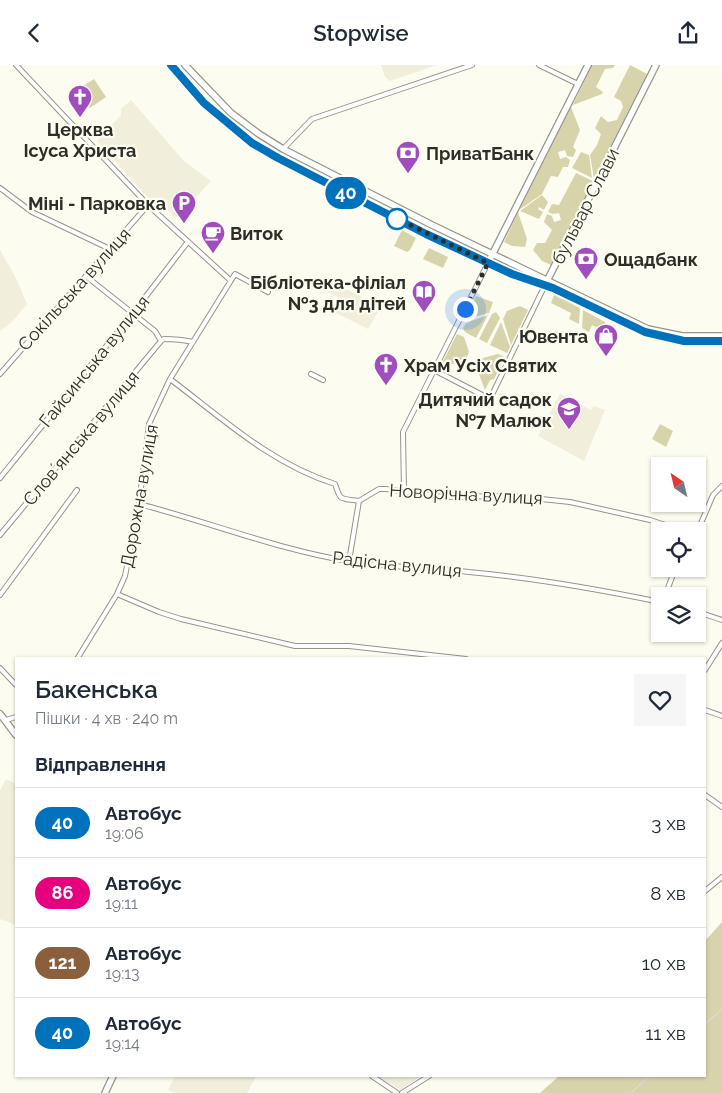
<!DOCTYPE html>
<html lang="uk">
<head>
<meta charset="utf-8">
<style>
  :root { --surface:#fff; --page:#f6f6f7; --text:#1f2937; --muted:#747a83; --line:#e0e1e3 }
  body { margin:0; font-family:Raleway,sans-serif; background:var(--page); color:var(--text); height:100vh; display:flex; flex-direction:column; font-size:19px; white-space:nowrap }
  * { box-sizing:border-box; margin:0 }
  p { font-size:16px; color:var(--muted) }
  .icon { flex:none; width:28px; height:28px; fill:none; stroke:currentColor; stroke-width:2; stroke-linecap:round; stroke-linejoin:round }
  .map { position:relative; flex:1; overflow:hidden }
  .details { position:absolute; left:15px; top:592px; width:691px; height:420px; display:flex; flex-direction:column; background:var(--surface); border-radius:0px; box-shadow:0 1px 4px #0004 }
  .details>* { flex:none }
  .badge { padding:0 10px; border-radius:16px; font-size:18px; line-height:32px }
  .needle { width:32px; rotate:325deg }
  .tools { position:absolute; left:651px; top:392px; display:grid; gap:10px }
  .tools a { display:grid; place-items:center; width:55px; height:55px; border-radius:0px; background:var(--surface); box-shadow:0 1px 4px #0004; font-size:25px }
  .you { position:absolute; width:25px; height:25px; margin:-12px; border:4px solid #fff; border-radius:50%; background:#1a73e8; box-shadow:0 0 0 8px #1a73e833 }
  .map>.badge { position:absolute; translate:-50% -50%; box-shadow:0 0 0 2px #fff }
  h2 { padding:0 20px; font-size:19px; line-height:45px }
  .round { display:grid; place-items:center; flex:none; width:52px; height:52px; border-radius:0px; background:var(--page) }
  .head { display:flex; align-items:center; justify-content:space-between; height:85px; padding:0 20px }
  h1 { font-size:24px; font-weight:600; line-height:38px }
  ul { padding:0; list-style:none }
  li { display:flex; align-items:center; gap:15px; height:70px; padding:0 20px; border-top:1px solid var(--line) }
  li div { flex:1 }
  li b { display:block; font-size:19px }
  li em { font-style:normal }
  li .badge { min-width:55px; font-weight:700; text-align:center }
  header { display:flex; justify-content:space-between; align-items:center; height:65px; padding:0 20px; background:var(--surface); font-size:22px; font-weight:600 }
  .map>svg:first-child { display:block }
  .built { fill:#f1efdb }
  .green { fill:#d7d4ab }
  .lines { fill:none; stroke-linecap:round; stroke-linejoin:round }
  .stream { stroke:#edd5f8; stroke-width:1 }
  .street-casing { stroke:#959489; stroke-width:6 }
  .secondary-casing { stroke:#959489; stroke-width:8 }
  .street { stroke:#fff; stroke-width:4 }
  .secondary { stroke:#fff; stroke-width:5.5 }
  .line-casing { stroke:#fff; stroke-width:11 }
  .line { stroke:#0072bc; stroke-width:8 }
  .walk { stroke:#2e2e29; stroke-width:5; stroke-dasharray:0 9 }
  .stop-dot { fill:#fff; stroke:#0072bc; stroke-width:2.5 }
  .labels { text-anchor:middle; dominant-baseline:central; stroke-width:4.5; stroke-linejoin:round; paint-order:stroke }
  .poi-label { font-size:18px; font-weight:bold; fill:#2e2e29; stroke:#fdfcf0; text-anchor:start }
  .street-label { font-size:18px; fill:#2e2e29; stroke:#fdfcf0 }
</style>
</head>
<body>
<header><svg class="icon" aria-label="back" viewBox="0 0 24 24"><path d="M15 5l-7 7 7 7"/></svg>Stopwise<svg class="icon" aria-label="share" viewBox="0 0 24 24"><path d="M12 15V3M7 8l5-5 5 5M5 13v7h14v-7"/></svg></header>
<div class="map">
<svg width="722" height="1028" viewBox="0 0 722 1028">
  <rect width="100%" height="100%" fill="#fdfcf0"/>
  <path class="built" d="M 381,0 L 437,0 L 390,16 L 385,12 Z
    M 131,35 L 184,96 L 211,116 L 176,153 L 155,134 L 151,136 L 97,76 L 121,50 L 121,44 Z
    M 0,185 L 16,213 L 27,239 L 11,258 L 0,266 Z
    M 325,213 L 373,238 L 370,243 L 378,247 L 368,264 L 332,246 L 339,233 L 320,223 Z
    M 560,329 L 591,345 L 594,341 L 605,345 L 584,396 L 538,371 L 544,359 L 541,356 L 547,353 Z
    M 6,714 L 16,719 L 16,860 L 0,854 L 0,726 Z
    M 175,1011 L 256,1011 L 247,1028 L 174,1028 L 168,1025 Z
    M 376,1011 L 421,1011 L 401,1025 Z"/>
  <path class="green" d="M 592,0 L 615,0 L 613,3 L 605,4 L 596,22 L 603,27 L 602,29 L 573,40 Z
    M 630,0 L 647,9 L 594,114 L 590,90 L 597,80 L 601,69 L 595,63 L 601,51 L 608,57 L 617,55 L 623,42 L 621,36 L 614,32 Z
    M 94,14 L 106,32 L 90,43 L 77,25 Z
    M 571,42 L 580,65 L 573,82 L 576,85 L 573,92 L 567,91 L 565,85 L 558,87 L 560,94 L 566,92 L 570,95 L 568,102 L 563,102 L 558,112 L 551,111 L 542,129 L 519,145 Z
    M 581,87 L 589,90 L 592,113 L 572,103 Z
    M 576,108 L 593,116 L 551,200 L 542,196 L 533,185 L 537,178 L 545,178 L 552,165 L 544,157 L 547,149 L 552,151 L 554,157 L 561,155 L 559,148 L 553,149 L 548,147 L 552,139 L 559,140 Z
    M 542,130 L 548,137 L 544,145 L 539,142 L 538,144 L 543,147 L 539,154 L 520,146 Z
    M 518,147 L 527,174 L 525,182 L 512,181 L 504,177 Z
    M 402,165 L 416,173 L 410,185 L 407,187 L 394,181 Z
    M 429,183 L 448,192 L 443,203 L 423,194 Z
    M 554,230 L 580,243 L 579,259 L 569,254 L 571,248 L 551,238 Z
    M 476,231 L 493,237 L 489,248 L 477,251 L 468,247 Z
    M 520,241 L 528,245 L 511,280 L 503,254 L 507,246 Z
    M 583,245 L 605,257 L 604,266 L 592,260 L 589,267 L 582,263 Z
    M 496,247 L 500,253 L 487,278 L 479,274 L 492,249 Z
    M 488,250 L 476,273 L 465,267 L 463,263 L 466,258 Z
    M 501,257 L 510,282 L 507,288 L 490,280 Z
    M 457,269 L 464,272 L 469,287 L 465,296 L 440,302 Z
    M 498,289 L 505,292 L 494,314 L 490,315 L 485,325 L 477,304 L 483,293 Z
    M 660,359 L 673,366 L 666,382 L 652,374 Z
    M 722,857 L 722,1028 L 540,1028 L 559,1011 L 705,1011 L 705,876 Z"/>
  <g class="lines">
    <path class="stream" d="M 705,959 L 722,944
      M 631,1028 L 649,1011"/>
    <defs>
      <path id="street" d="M 16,0 L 148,140 L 230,215
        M 539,0 L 578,19
        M 283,84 L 312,54 L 472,0
        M 0,123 L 32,147 L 110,184
        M 87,212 L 155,266 L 161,276
        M 161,276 L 164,274 C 173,274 184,275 193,277
        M 434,305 L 490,334 L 545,220
        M 0,309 L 148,140
        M 311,309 L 323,315
        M 170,314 C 222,353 271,399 335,419 C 341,437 340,433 359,436 L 379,424 L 386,424 L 443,432 L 512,431 L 570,437 L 650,455 L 684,466
        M 0,413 L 133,248 L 187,178
        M 404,428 L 403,367 L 488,198
        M 139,439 C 209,457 276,484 348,496 C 388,503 428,502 469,507 C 533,513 597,524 660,537
        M 695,466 L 699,463 L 713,430 L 722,421
        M 0,470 L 161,276
        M 349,496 L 359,436
        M 117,529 L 159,547 L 181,554 L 295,581 L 349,581 L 466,594
        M 0,530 L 77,425
        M 665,531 L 675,504
        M 698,547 L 722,555
        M 77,594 L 117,529 L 125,511 L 139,439 L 149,359 L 170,314 L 235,209 L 268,227
        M 0,603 L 16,620
        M 705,605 L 722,578
        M 705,645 L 722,651
        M 6,655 L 16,652
        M 705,730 L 722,742
        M 705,826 L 722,812
        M 372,1011 L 397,1028
        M 402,1028 L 429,1011"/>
      <path id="secondary" d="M 171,0 L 204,38 L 252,78 L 278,93 L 426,169 L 512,209 L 553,223 L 645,267 L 684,276 L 722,276
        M 185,0 L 231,48 L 259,69 L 283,84 L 432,160 L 648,264 L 682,271 L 722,271
        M 488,198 L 588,0
        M 546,218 L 656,0
        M 0,649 L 16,670
        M 105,1028 L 113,1011"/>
    </defs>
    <use href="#street" class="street-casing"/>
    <use href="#secondary" class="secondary-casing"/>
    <use href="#street" class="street"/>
    <use href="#secondary" class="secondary"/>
  </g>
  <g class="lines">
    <defs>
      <path id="line" d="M 171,0 L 204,38 L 252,78 L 278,93 L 426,169 L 512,209 L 553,223 L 645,267 L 684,276 L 722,276"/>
    </defs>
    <use href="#line" class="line-casing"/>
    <use href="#line" class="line"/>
    <path class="walk" d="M 397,154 L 392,151 L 488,198 L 465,244"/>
  </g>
  <defs>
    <symbol id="church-pin" viewBox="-11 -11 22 30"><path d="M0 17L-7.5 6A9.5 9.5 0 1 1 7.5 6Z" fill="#a04ebd" stroke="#fdfcf0"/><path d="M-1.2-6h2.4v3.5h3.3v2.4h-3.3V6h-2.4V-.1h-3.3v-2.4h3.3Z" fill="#fff"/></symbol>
    <symbol id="bank-pin" viewBox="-11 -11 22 30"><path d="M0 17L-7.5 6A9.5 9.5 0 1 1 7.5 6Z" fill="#a04ebd" stroke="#fdfcf0"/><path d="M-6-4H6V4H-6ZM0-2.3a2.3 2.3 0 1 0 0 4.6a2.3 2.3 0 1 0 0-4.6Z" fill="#fff"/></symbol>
    <symbol id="parking-pin" viewBox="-11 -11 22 30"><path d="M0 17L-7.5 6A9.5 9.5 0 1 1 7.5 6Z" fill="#a04ebd" stroke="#fdfcf0"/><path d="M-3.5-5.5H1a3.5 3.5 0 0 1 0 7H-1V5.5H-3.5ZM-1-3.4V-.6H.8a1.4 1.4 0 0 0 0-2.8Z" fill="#fff"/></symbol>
    <symbol id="cafe-pin" viewBox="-11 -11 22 30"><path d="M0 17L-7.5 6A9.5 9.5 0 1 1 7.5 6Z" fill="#a04ebd" stroke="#fdfcf0"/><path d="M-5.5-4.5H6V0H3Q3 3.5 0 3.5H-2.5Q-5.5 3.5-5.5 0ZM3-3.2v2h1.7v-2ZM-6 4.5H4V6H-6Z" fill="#fff"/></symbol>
    <symbol id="library-pin" viewBox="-11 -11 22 30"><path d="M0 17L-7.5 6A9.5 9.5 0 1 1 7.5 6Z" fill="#a04ebd" stroke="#fdfcf0"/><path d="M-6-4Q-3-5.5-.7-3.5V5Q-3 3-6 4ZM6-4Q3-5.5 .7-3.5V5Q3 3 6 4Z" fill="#fff"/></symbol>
    <symbol id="shop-pin" viewBox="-11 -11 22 30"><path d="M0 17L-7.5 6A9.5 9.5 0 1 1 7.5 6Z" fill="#a04ebd" stroke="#fdfcf0"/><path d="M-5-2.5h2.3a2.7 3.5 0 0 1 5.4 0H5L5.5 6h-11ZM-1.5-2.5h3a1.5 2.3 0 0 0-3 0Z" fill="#fff"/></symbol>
    <symbol id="school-pin" viewBox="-11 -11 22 30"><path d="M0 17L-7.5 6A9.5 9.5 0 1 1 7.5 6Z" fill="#a04ebd" stroke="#fdfcf0"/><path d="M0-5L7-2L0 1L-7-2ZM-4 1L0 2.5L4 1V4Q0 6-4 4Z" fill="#fff"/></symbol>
  </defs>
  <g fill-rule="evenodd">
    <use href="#church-pin" x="66" y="18" width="28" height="38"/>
    <use href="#bank-pin" x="394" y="74" width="28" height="38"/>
    <use href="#parking-pin" x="170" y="124" width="28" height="38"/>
    <use href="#cafe-pin" x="199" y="154" width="28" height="38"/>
    <use href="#bank-pin" x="572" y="180" width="28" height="38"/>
    <use href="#library-pin" x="410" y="213" width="28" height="38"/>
    <use href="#shop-pin" x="592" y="257" width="28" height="38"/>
    <use href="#church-pin" x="372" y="286" width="28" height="38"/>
    <use href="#school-pin" x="555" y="330" width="28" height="38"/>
  </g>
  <circle class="stop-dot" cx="397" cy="154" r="10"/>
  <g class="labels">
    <g class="poi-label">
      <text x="80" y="64" text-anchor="middle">Церква<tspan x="80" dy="21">Ісуса Христа</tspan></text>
      <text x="426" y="88">ПриватБанк</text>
      <text x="166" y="138" text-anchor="end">Міні - Парковка</text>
      <text x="230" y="168">Виток</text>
      <text x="604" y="194">Ощадбанк</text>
      <text x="406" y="217" text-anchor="end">Бібліотека-філіал<tspan x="406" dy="21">№3 для дітей</tspan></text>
      <text x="588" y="271" text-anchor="end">Ювента</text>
      <text x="404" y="300">Храм Усіх Святих</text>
      <text x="552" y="334" text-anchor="end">Дитячий садок<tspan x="552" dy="21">№7 Малюк</tspan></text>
    </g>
    <g class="street-label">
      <text transform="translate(585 141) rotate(-63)">бульвар Слави</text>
      <text transform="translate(74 224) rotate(-48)">Сокільська вулиця</text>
      <text transform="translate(94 296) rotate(-51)">Гайсинська вулиця</text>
      <text transform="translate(81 373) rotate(-50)">Словʼянська вулиця</text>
      <text transform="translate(466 429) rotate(3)">Новорічна вулиця</text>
      <text transform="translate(139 431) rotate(-80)">Дорожна вулиця</text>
      <text transform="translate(397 499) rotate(6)">Радісна вулиця</text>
    </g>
  </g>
</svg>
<div class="tools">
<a><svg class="needle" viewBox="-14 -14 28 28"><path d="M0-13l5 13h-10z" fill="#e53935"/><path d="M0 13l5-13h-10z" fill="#747a83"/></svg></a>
<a><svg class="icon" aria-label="locate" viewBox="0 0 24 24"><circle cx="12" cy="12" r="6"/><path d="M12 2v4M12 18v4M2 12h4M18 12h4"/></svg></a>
<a><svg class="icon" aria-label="layers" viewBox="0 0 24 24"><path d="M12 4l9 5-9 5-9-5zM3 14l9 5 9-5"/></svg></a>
</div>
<div class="you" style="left:465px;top:244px"></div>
<b class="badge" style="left:346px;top:128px;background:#0072bc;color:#fff">40</b>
<section class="details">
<div class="head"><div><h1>Бакенська</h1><p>Пішки · 4 хв · 240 m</p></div><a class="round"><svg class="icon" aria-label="heart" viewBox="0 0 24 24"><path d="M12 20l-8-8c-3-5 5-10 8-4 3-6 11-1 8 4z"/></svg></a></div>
<h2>Відправлення</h2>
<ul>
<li><span class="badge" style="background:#0072bc;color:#fff">40</span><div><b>Автобус</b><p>19:06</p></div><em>3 хв</em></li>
<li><span class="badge" style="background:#e6007e;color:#fff">86</span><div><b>Автобус</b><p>19:11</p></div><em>8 хв</em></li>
<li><span class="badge" style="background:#8b5e3c;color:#fff">121</span><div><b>Автобус</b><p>19:13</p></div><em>10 хв</em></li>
<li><span class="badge" style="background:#0072bc;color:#fff">40</span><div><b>Автобус</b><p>19:14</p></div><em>11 хв</em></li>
</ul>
</section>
</div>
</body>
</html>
